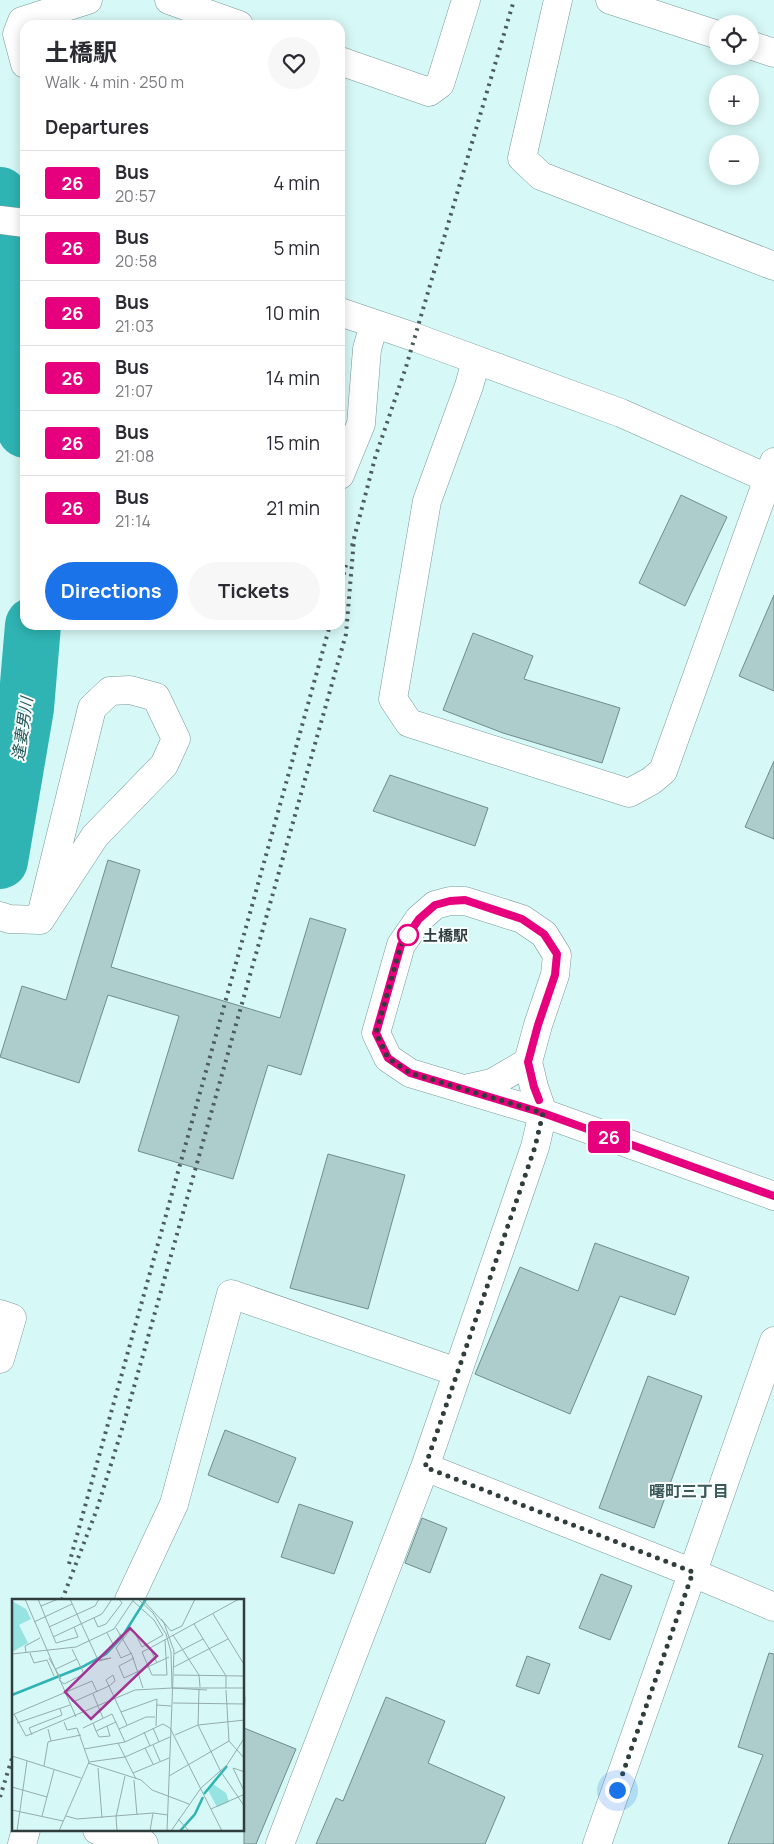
<!DOCTYPE html>
<html lang="en">
<head>
<meta charset="utf-8">
<style>
  :root { --surface:#fff; --page:#f7f7f7; --text:#2b2b33; --muted:#7c7c81; --line:#e1e1e2; --accent:#1a73e8 }
  body { margin:0; font-family:Manrope,"Noto Sans JP",sans-serif; background:var(--page); color:var(--text); height:100vh; display:flex; flex-direction:column; font-size:19px; white-space:nowrap }
  * { box-sizing:border-box; margin:0 }
  p { font-size:16px; color:var(--muted) }
  .icon { flex:none; width:28px; height:28px; fill:none; stroke:currentColor; stroke-width:2; stroke-linecap:round; stroke-linejoin:round }
  .map { position:relative; flex:1; overflow:hidden }
  .sheet { position:absolute; left:20px; top:20px; width:325px; height:610px; display:flex; flex-direction:column; background:var(--surface); border-radius:15px; box-shadow:0 2px 12px #0003 }
  .sheet>* { flex:none }
  .badge { padding:0 10px; border-radius:4px; font-size:18px; line-height:32px }
  .fabs { position:absolute; left:709px; top:15px; display:grid; gap:10px }
  .fabs a { display:grid; place-items:center; width:50px; height:50px; border-radius:50%; background:var(--surface); box-shadow:0 2px 12px #0003; font-size:25px }
  .you { position:absolute; width:25px; height:25px; margin:-12px; border:4px solid #fff; border-radius:50%; background:#1a73e8; box-shadow:0 0 0 8px #1a73e833 }
  .map>.badge { position:absolute; translate:-50% -50%; box-shadow:0 0 0 2px #fff }
  h2 { padding:0 25px; font-size:19px; line-height:45px }
  .round { display:grid; place-items:center; flex:none; width:52px; height:52px; border-radius:26px; background:var(--page) }
  .head { display:flex; align-items:center; justify-content:space-between; height:85px; padding:0 25px }
  h1 { font-size:24px; font-weight:700; line-height:38px }
  .button { display:flex; gap:10px; margin-top:auto; padding:10px 25px }
  .button a { flex:1; height:58px; border-radius:30px; background:var(--accent); color:#fff; font-size:20px; font-weight:700; line-height:58px; text-align:center }
  .button a+a { background:var(--page); color:var(--text) }
  ul { padding:0; list-style:none }
  li { display:flex; align-items:center; gap:15px; height:65px; padding:0 25px; border-top:1px solid var(--line) }
  li div { flex:1 }
  li b { display:block; font-size:19px }
  li em { font-style:normal }
  li .badge { min-width:55px; font-weight:700; text-align:center }
  .map>svg:first-child { display:block }
  .lines { fill:none; stroke-linecap:round; stroke-linejoin:round }
  .river { stroke:#2fb4b3; stroke-width:56 }
  .building { fill:#accdcb; stroke:#6e8d8c }
  .minor-casing { stroke:#7a9999; stroke-width:29 }
  .minor { stroke:#fff; stroke-width:28 }
  .rail { stroke:#4d5d5d; stroke-width:4; stroke-dasharray:2.5 5; stroke-linecap:butt }
  .line-casing { stroke:#fff; stroke-width:11 }
  .line { stroke:#e6007e; stroke-width:8 }
  .walk { stroke:#303d3d; stroke-width:5; stroke-dasharray:0 9 }
  .stop-dot { fill:#fff; stroke:#e6007e; stroke-width:2.5 }
  .labels { text-anchor:middle; dominant-baseline:central; stroke-width:4; stroke-linejoin:round; paint-order:stroke }
  .stop-label { font-size:15px; font-weight:bold; fill:#303d3d; stroke:#f8fffe; text-anchor:start }
  .water-label { font-size:16px; font-style:italic; fill:#245958; stroke:#f8fffe }
  .neighbourhood-label { font-size:16px; font-weight:bold; fill:#3b5958; stroke:#f8fffe }
  .inset-river { fill:none; stroke:#2fb4b3; stroke-width:2.5 }
  .inset-road { fill:none; stroke:#94adac; stroke-width:1 }
  .view { fill:#a23493; fill-opacity:0.15; stroke:#a23493; stroke-width:2.5 }
  .inset-edge { fill:none; stroke:#303d3d; stroke-width:2.5 }
</style>
</head>
<body>
<div class="map">
<svg width="774" height="1844" viewBox="0 0 774 1844">
  <rect width="100%" height="100%" fill="#d6f8f6"/>
  <g class="lines">
    <path class="river" d="M 0,195 L 12,243 L 25,430
      M 0,861 L 26,708 L 33,625"/>
  </g>
  <path class="building" d="M 681,495 L 727,517 L 685,606 L 639,583 Z
    M 774,595 L 774,691 L 739,676 Z
    M 473,633 L 533,656 L 524,679 L 620,708 L 602,763 L 503,733 L 443,710 Z
    M 774,761 L 774,839 L 745,827 Z
    M 390,775 L 488,808 L 475,846 L 373,811 Z
    M 108,860 L 140,870 L 111,967 L 280,1018 L 310,918 L 346,929 L 301,1075 L 268,1065 L 233,1179 L 138,1151 L 179,1016 L 108,995 L 79,1083 L 0,1057 L 22,986 L 66,1000 Z
    M 328,1154 L 405,1175 L 368,1309 L 290,1288 Z
    M 595,1243 L 689,1277 L 675,1315 L 620,1296 L 570,1414 L 475,1374 L 520,1267 L 578,1291 Z
    M 648,1376 L 702,1396 L 654,1528 L 599,1508 Z
    M 225,1430 L 296,1458 L 278,1503 L 208,1475 Z
    M 299,1504 L 353,1522 L 334,1574 L 281,1557 Z
    M 422,1518 L 447,1528 L 430,1573 L 405,1563 Z
    M 601,1574 L 632,1586 L 610,1640 L 579,1628 Z
    M 769,1653 L 774,1654 L 774,1844 L 728,1844 L 763,1755 L 738,1747 Z
    M 527,1656 L 550,1664 L 539,1694 L 516,1686 Z
    M 386,1697 L 445,1721 L 428,1763 L 505,1797 L 485,1844 L 316,1844 L 336,1798 L 343,1801 Z
    M 244,1728 L 296,1749 L 256,1844 L 244,1844 Z"/>
  <g class="lines">
    <defs>
      <path id="minor" d="M 169,0 L 239,25
        M 558,0 L 522,158 L 541,176 L 774,266
        M 610,0 L 718,35
        M 750,45 L 774,53
        M 340,61 L 429,92 L 440,84 L 466,0
        M 25,64 L 17,34 L 22,21 L 88,0
        M 0,220 L 25,223
        M 340,312 L 414,337 L 621,413 L 774,481
        M 476,361 L 469,386 L 427,501 L 393,699 L 409,723 L 629,793 L 651,781 L 663,771 L 774,462
        M 340,475 L 361,424 L 367,349 L 374,324
        M 0,916 L 9,919 L 40,920 L 92,708 L 110,691 L 130,690 L 156,697 L 176,739 L 164,765 L 95,836 L 40,920
        M 465,1089 L 492,1083 L 528,1062
        M 0,1314 L 12,1318 L 0,1359
        M 425,1467 L 693,1573 L 774,1607
        M 129,1600 L 174,1504 L 231,1294 L 457,1372
        M 97,1830 L 144,1844
        M 22,1844 L 26,1830
        M 280,1844 L 425,1467 L 535,1147 L 543,1113 L 534,1087 L 528,1062 L 538,1025 L 555,975 L 557,955 L 544,934 L 522,919 L 465,901 L 450,901 L 435,905 L 419,919 L 401,945 L 376,1033 L 388,1058 L 410,1073 L 543,1113 L 774,1196
        M 597,1844 L 774,1341"/>
    </defs>
    <use href="#minor" class="minor-casing"/>
    <use href="#minor" class="minor"/>
    <path class="rail" d="M 352,546 L 375,458 L 406,367 L 514,0
      M 340,589 L 346,565
      M 69,1564 L 330,625
      M 62,1600 L 97,1509 L 123,1426 L 346,634 L 354,539
      M 0,1797 L 14,1752"/>
  </g>
  <g class="lines">
    <defs>
      <path id="line" d="M 539,1100 L 534,1087 L 528,1062 L 538,1025 L 555,975 L 557,954 L 544,934 L 522,919 L 465,900 L 450,901 L 435,905 L 419,919 L 401,945 L 376,1033 L 388,1058 L 410,1073 L 543,1113 L 774,1196"/>
    </defs>
    <use href="#line" class="line-casing"/>
    <use href="#line" class="line"/>
    <path class="walk" d="M 408,935 L 410,932 L 401,945 L 376,1033 L 388,1058 L 410,1073 L 543,1113 L 535,1147 L 425,1467 L 693,1572 L 617,1790"/>
  </g>
  <circle class="stop-dot" cx="408" cy="935" r="10"/>
  <g class="labels">
    <g class="stop-label">
      <text x="423" y="935">土橋駅</text>
    </g>
    <g class="water-label">
      <text transform="translate(22 729) rotate(-82)">逢妻男川</text>
    </g>
    <g class="neighbourhood-label">
      <text x="689" y="1491">曙町三丁目</text>
    </g>
  </g>
  <g transform="translate(12 1599)">
    <rect width="232" height="232" fill="#d6f8f6"/>
    <path d="M 0,2 L 14,10 L 19,20 L 7,26 L 16,44 L 0,53 ZM 201,185 L 214,194 L 217,203 L 205,208 L 196,191 Z" fill="#96e3e1"/>
    <path class="inset-river" d="M 0,96 L 70,68 L 94,55 L 110,38 L 134,0M 192,195 L 215,167M 168,232 L 183,215 L 191,198"/>
    <path class="inset-road" d="M 13,0 L 64,118M 26,0 L 44,44 L 66,38 L 62,28M 58,0 L 86,61 L 99,59 L 87,62M 126,0 L 141,14 L 154,35 L 159,53 L 160,89M 130,0 L 152,24 L 162,52 L 155,232M 29,7 L 46,0M 201,15 L 233,67M 82,19 L 86,28 L 94,25 L 110,4 L 107,0M 149,20 L 159,32 L 170,27 L 183,0M 22,23 L 60,5M 182,25 L 214,77 L 214,89M 37,28 L 83,7 L 87,0M 104,29 L 120,56 L 131,89M 95,34 L 101,45 L 109,35M 161,36 L 187,76 L 188,88M 41,38 L 90,15 L 100,0M 153,41 L 155,76 L 140,76 L 130,53 L 138,49 L 227,0M 138,49 L 145,64M 14,53 L 13,47 L 28,39M 18,54 L 22,64 L 35,61 L 42,77M 120,54 L 109,59 L 104,49 L 118,31 L 123,34 L 130,48 L 151,36 L 142,21 L 121,2M 0,55 L 64,48 L 102,30 L 122,0M 162,55 L 191,40M 37,59 L 49,80M 122,59 L 107,67 L 112,79 L 157,58M 162,68 L 216,40M 44,70 L 65,60M 162,76 L 233,77M 47,81 L 52,85 L 72,75 L 60,50M 160,89 L 233,89M 160,89 L 195,91M 187,91 L 186,126 L 209,173 L 233,208M 214,91 L 217,142 L 233,160M 55,93 L 61,103 L 97,87 L 103,82 L 101,76 L 94,81 L 97,87 L 115,126M 81,95 L 91,119M 161,104 L 233,105M 144,106 L 159,107M 109,113 L 145,100 L 144,127M 2,115 L 14,137 L 123,91 L 160,89M 0,116 L 80,82 L 85,93M 232,120 L 233,98M 5,124 L 58,106M 81,124 L 84,132 L 104,123M 71,129 L 100,115 L 113,143M 141,129 L 147,143M 158,129 L 210,232M 36,130 L 39,142 L 69,136M 107,130 L 134,118 L 143,118M 84,132 L 87,138 L 98,137 L 95,127M 132,133 L 138,147M 20,136 L 17,129 L 50,116 L 48,110M 163,136 L 186,126 L 233,121M 106,144 L 124,180M 141,146 L 148,162M 133,149 L 141,165M 72,150 L 113,143 L 151,125 L 158,129M 0,157 L 69,179M 77,163 L 113,158 L 158,138M 76,164 L 129,181 L 140,191 L 177,205M 32,167 L 36,143 L 39,142M 86,169 L 90,219M 233,173 L 221,169 L 233,194M 121,174 L 157,159M 157,177 L 217,142M 122,181 L 125,216M 0,188 L 35,198M 199,210 L 233,195M 0,211 L 51,222M 30,217 L 42,171M 54,217 L 65,220 L 141,214 L 156,216M 166,220 L 177,232M 5,232 L 15,162M 47,232 L 77,163 L 65,129 L 55,131 L 52,123M 105,232 L 104,218 L 113,177M 138,232 L 141,214M 159,232 L 189,189 L 215,166 L 233,138"/>
    <path class="view" d="M 118,29 L 145,57 L 79,120 L 53,93 Z"/>
    <rect width="232" height="232" class="inset-edge"/>
  </g>
</svg>
<div class="fabs">
<a><svg class="icon" aria-label="locate" viewBox="0 0 24 24"><circle cx="12" cy="12" r="6"/><path d="M12 2v4M12 18v4M2 12h4M18 12h4"/></svg></a>
<a>+</a>
<a>−</a>
</div>
<div class="you" style="left:617px;top:1790px"></div>
<b class="badge" style="left:609px;top:1137px;background:#e6007e;color:#fff">26</b>
<section class="sheet">
<div class="head"><div><h1>土橋駅</h1><p>Walk · 4 min · 250 m</p></div><a class="round"><svg class="icon" aria-label="heart" viewBox="0 0 24 24"><path d="M12 20l-8-8c-3-5 5-10 8-4 3-6 11-1 8 4z"/></svg></a></div>
<h2>Departures</h2>
<ul>
<li><span class="badge" style="background:#e6007e;color:#fff">26</span><div><b>Bus</b><p>20:57</p></div><em>4 min</em></li>
<li><span class="badge" style="background:#e6007e;color:#fff">26</span><div><b>Bus</b><p>20:58</p></div><em>5 min</em></li>
<li><span class="badge" style="background:#e6007e;color:#fff">26</span><div><b>Bus</b><p>21:03</p></div><em>10 min</em></li>
<li><span class="badge" style="background:#e6007e;color:#fff">26</span><div><b>Bus</b><p>21:07</p></div><em>14 min</em></li>
<li><span class="badge" style="background:#e6007e;color:#fff">26</span><div><b>Bus</b><p>21:08</p></div><em>15 min</em></li>
<li><span class="badge" style="background:#e6007e;color:#fff">26</span><div><b>Bus</b><p>21:14</p></div><em>21 min</em></li>
</ul>
<div class="button"><a>Directions</a><a>Tickets</a></div>
</section>
</div>
</body>
</html>
